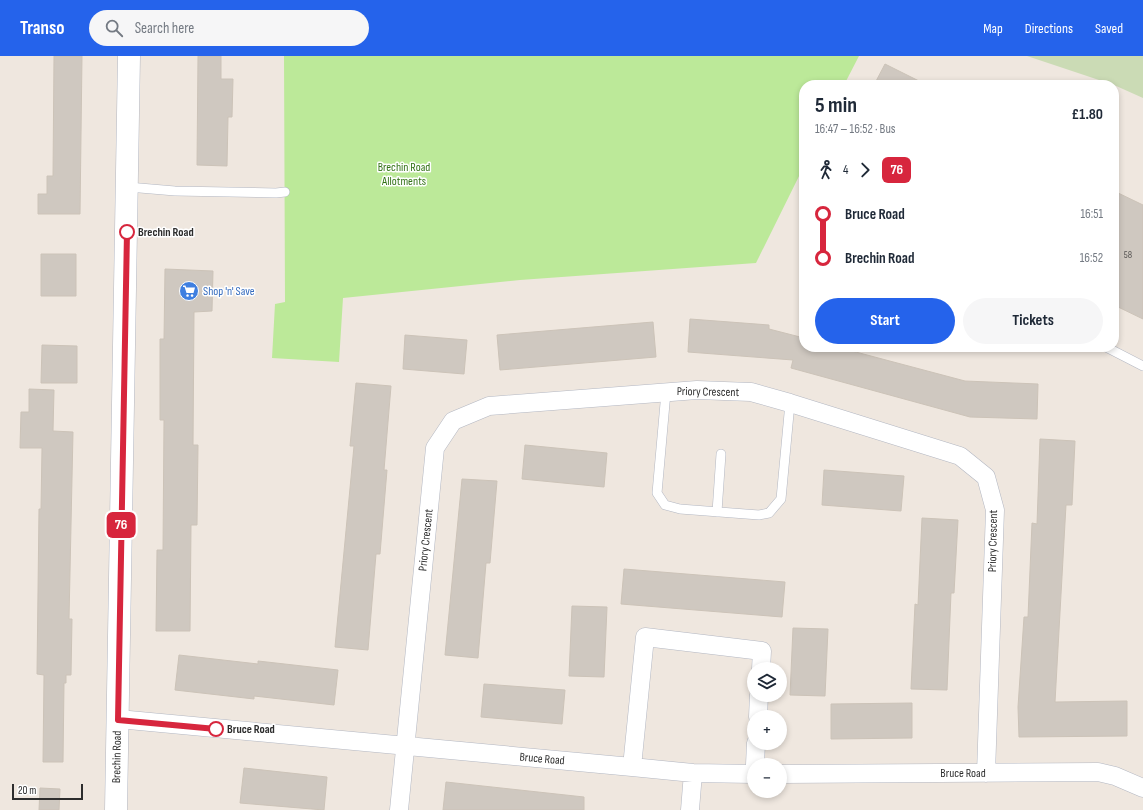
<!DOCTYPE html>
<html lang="en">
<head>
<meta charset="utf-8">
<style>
  :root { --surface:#fff; --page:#f6f6f7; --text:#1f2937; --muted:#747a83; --accent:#2563eb }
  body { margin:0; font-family:"Sofia Sans Condensed",sans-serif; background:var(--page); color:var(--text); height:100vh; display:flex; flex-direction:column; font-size:15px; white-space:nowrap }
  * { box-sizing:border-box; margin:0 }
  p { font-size:13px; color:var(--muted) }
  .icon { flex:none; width:22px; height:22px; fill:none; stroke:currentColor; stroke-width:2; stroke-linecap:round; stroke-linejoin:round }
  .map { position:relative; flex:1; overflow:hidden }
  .sheet { position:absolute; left:799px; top:24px; width:320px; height:272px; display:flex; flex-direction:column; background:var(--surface); border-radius:16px; box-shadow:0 2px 6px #0003 }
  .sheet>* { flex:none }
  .badge { padding:0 8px; border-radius:6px; font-size:14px; line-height:26px }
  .controls { position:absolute; left:747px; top:606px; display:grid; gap:8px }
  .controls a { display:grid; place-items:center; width:40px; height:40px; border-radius:50%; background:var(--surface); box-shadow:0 2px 6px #0003; font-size:20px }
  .scale { position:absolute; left:12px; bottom:10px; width:71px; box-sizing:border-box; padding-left:4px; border:2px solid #2d2d2d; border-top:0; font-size:11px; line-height:14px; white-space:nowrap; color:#2d2d2d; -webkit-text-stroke:3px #fff; paint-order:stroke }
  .map>.badge { position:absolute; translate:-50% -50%; box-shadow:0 0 0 2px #fff }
  .legs { display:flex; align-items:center; gap:6px; height:44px; padding:0 16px; font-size:13px }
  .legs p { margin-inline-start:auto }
  .overview { display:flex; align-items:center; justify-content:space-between; height:68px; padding:0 16px }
  h1 { font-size:22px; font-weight:700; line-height:30px }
  .button { display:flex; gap:8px; margin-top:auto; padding:8px 16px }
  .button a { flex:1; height:46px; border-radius:24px; background:var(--accent); color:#fff; font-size:16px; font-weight:700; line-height:46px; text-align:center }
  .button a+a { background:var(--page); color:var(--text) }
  ul { padding:0 16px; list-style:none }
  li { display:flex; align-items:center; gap:14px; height:44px; font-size:15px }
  li i { display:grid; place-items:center; width:6px; height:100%; margin:0 5px; background:currentColor }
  li i::after { content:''; width:10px; height:10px; margin:-5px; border:3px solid; border-radius:50%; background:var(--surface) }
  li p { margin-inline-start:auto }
  li:first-child i { background:linear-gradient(#0000 50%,currentColor 0) }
  li:last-child i { background:linear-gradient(currentColor 50%,#0000 0) }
  header { display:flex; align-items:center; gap:24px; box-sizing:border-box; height:56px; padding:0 20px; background:var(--accent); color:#fff }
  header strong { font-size:19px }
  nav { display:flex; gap:22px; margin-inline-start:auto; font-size:14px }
  .search { width:280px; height:36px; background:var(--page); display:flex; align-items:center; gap:10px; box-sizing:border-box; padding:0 14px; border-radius:22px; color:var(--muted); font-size:15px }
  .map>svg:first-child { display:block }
  .green { fill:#bce999 }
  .cemetery { fill:#cbdbb5 }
  .building { fill:#cfc8c0; stroke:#ccc3b8 }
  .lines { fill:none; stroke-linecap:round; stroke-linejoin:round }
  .lane-casing { stroke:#b3b7c2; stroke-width:10 }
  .street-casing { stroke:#b3b7c2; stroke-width:19 }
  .secondary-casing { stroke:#b3b7c2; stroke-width:23 }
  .lane { stroke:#fff; stroke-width:9 }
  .street { stroke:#fff; stroke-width:18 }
  .secondary { stroke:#fff; stroke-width:22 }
  .line-1-casing { stroke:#fff; stroke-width:9 }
  .line-1 { stroke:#d7263d; stroke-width:6 }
  .stop-1-dot { fill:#fff; stroke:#d7263d; stroke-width:2 }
  .labels { text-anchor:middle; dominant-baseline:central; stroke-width:3; stroke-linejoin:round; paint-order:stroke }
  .number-label { font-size:10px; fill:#565452 }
  .park-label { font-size:12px; fill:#327216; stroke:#fff }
  .stop-label { font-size:12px; font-weight:bold; fill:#2d2d2d; stroke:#fff; text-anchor:start }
  .shop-label { font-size:12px; fill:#366cbe; stroke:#fff; text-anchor:start }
  .street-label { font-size:12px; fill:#2d2d2d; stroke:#fff }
</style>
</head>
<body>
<header>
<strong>Transo</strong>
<div class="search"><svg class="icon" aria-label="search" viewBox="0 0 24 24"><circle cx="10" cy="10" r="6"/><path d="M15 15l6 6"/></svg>Search here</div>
<nav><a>Map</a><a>Directions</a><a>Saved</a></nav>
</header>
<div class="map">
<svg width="1143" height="754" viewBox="0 0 1143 754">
  <rect width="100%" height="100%" fill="#efe7df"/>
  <path class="green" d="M 284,0 L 859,0 L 844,29 L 804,29 L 804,110 L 756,207 L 520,224 L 343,242 L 339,306 L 272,302 L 275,248 L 285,246 Z"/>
  <path class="cemetery" d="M 1027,0 L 1143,0 L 1143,42 L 1114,29 Z"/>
  <path class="building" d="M 54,0 L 82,0 L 80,158 L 38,158 L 38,138 L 47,138 L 47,120 L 53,120 Z
    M 198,0 L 221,0 L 221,23 L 233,23 L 232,61 L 228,61 L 227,110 L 197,109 Z
    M 885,8 L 927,29 L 874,29 Z
    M 1114,135 L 1143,149 L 1143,263 L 1114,249 Z
    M 41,198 L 76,198 L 76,240 L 41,240 Z
    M 165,213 L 213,215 L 212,255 L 194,256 L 193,389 L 198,389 L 197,469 L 191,469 L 190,575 L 156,575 L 157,494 L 163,494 L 164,364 L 160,364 L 160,283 L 164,283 Z
    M 690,263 L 769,269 L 769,273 L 804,282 L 804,291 L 837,291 L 965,325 L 1038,328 L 1037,363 L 970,361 L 791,312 L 793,304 L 688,296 Z
    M 653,266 L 656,301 L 500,314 L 497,279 Z
    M 405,279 L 467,284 L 464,318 L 403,313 Z
    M 42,289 L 77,290 L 77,327 L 41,327 Z
    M 356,327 L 391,330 L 384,414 L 387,414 L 380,498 L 376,498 L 368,594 L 335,591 L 354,390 L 350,390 Z
    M 29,333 L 54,334 L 53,375 L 73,376 L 69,563 L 72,563 L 71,619 L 66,619 L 66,627 L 64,627 L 63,706 L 43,706 L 44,619 L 37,618 L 39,453 L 41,453 L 42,392 L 20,392 L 21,356 L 29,356 Z
    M 1040,383 L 1075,385 L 1072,449 L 1066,449 L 1055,646 L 1127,645 L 1127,680 L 1019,681 L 1018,651 L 1024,561 L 1028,561 L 1032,467 L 1037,468 Z
    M 525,389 L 607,397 L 604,431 L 522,423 Z
    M 824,414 L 904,420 L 901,455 L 822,449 Z
    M 462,423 L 497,425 L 490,507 L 486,507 L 478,602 L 445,599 Z
    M 922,462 L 958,464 L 954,537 L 951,537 L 947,634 L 911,633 L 915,548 L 918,549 Z
    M 624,513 L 785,526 L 782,561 L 621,548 Z
    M 572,550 L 607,551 L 604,621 L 569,620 Z
    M 793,572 L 828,573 L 825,640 L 790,639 Z
    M 179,599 L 258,608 L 258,605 L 338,614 L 334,649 L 254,640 L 254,643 L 175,634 Z
    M 484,628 L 565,634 L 562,668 L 481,661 Z
    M 912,647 L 912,682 L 831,683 L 831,648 Z
    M 244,712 L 327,721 L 324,754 L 240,747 Z
    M 446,726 L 584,741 L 584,754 L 443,754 Z
    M 40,732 L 60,733 L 59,754 L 39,754 Z"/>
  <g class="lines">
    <defs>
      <path id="lane" d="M 128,131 L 175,135 L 276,137 L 285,136
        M 1106,291 L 1143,310
        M 666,336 L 657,437 L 665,449 L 680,453 L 759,459 L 769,457 L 781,443 L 790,347
        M 717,456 L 721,398"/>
      <path id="street" d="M 758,661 L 759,639
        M 118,663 L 632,711 L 693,717 L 754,718
        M 755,709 L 756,687
        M 632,711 L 645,581 L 762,595 L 761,613
        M 780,718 L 1098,716 L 1115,720 L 1143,732
        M 399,754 L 435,392 L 453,365 L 489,350 L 697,334 L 751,336 L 790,347 L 960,400 L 986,421 L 995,454 L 986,717
        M 690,754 L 693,717"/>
      <path id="secondary" d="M 116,754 L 129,0"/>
    </defs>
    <use href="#lane" class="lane-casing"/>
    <use href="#street" class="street-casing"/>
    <use href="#secondary" class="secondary-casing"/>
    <use href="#lane" class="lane"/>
    <use href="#street" class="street"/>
    <use href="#secondary" class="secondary"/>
  </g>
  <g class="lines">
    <defs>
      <path id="line-1" d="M 127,176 L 118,664 L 216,673"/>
    </defs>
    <use href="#line-1" class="line-1-casing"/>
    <use href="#line-1" class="line-1"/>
  </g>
  <defs>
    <symbol id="supermarket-disc" viewBox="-11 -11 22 22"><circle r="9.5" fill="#3f7fe0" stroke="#fff"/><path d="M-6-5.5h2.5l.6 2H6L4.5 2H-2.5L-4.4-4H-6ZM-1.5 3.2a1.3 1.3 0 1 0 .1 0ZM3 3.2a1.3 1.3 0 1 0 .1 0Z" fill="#fff"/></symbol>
  </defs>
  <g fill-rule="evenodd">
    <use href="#supermarket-disc" x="178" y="224" width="22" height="22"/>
  </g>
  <g class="stop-1-dot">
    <circle cx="127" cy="176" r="7"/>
    <circle cx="216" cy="673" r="7"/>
  </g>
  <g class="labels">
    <g class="number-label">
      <text x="1128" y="199">58</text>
    </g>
    <g class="park-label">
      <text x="404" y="111">Brechin Road<tspan x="404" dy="14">Allotments</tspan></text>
    </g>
    <g class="stop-label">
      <text x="138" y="176">Brechin Road</text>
      <text x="227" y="673">Bruce Road</text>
    </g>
    <g class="shop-label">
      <text x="203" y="235">Shop 'n' Save</text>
    </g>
    <g class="street-label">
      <text transform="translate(708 336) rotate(1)">Priory Crescent</text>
      <text transform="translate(426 484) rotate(-84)">Priory Crescent</text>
      <text transform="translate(993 485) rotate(-89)">Priory Crescent</text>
      <text transform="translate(117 701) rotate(-89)">Brechin Road</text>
      <text transform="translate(542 703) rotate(5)">Bruce Road</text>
      <text x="963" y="717">Bruce Road</text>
    </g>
  </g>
</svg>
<div class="controls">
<a><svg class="icon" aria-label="layers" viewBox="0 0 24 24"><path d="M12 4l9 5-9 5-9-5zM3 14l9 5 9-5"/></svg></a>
<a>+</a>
<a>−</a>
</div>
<div class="scale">20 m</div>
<b class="badge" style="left:121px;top:469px;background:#d7263d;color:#fff">76</b>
<section class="sheet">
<div class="overview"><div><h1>5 min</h1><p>16:47 – 16:52 · Bus</p></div><b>£1.80</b></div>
<div class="legs"><svg class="icon" aria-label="walk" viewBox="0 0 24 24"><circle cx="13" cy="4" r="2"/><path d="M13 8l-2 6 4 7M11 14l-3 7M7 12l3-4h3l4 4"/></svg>4<svg class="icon" aria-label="forward" viewBox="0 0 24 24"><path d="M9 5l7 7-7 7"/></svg><b class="badge" style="background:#d7263d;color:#fff">76</b></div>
<ul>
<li><i style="color:#d7263d"></i><b>Bruce Road</b><p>16:51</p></li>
<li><i style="color:#d7263d"></i><b>Brechin Road</b><p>16:52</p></li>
</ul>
<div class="button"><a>Start</a><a>Tickets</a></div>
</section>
</div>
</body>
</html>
